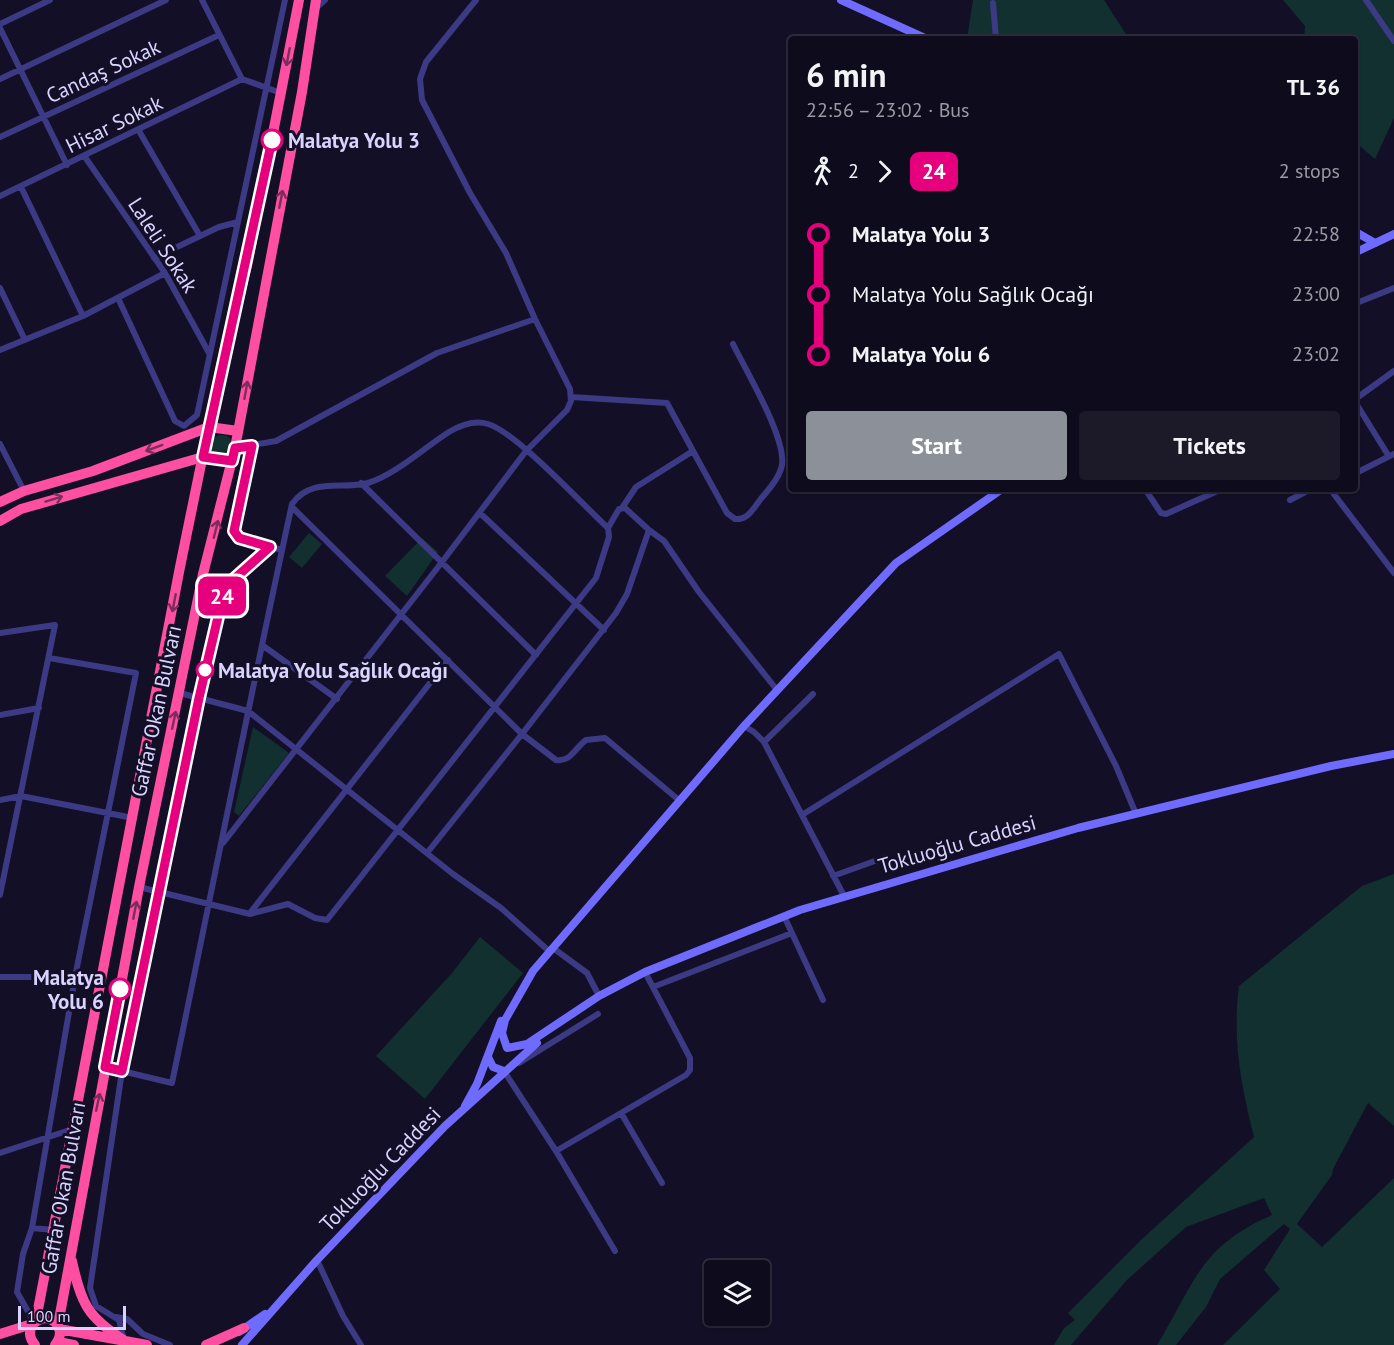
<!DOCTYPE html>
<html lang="en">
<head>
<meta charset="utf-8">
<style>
  :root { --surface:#0e0b1c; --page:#1c1929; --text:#f1f3f6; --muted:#9b9ba3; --line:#2e2b3b; --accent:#8c9099 }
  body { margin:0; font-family:"PT Sans",sans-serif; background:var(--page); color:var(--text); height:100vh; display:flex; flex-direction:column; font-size:22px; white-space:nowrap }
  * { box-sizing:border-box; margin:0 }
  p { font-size:20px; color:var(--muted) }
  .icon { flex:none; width:33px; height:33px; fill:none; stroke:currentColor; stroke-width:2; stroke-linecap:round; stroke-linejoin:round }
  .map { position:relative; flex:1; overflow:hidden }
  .sheet { position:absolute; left:788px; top:36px; width:570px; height:456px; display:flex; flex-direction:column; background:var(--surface); border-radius:6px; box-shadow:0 2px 4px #0004,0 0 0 2px var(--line) }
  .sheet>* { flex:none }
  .badge { padding:0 12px; border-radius:9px; font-size:21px; line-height:39px }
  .fabs { position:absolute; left:704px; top:1260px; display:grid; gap:12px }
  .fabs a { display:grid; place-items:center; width:66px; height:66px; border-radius:6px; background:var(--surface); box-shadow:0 2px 4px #0004,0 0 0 2px var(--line); font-size:30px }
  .scale { position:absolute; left:18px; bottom:15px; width:108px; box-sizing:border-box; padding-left:6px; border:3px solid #d9d4ff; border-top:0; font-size:16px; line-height:21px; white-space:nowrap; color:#d9d4ff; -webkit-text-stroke:4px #130f26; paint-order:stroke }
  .map>.badge { position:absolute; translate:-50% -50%; box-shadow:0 0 0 3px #fff }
  .legs { display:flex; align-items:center; gap:9px; height:66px; padding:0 18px; font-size:20px }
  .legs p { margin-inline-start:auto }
  .head { display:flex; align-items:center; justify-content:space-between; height:102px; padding:0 18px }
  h1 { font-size:33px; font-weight:700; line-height:45px }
  .action { display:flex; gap:12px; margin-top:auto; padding:12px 18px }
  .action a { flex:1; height:69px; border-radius:6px; background:var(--accent); color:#fff; font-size:24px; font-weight:700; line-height:69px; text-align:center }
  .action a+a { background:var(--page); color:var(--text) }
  ul { padding:0 18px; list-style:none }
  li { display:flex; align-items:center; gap:21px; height:60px; font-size:22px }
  li i { display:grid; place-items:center; width:9px; height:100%; margin:0 8px; background:currentColor }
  li i::after { content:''; width:15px; height:15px; margin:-8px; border:4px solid; border-radius:50%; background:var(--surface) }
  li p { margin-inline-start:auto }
  li:first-child i { background:linear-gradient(#0000 50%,currentColor 0) }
  li:last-child i { background:linear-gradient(currentColor 50%,#0000 0) }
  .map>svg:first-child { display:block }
  .green { fill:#12302f }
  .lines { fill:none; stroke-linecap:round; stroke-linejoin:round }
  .street { stroke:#3d3a85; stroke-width:6 }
  .secondary { stroke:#6f6bff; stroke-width:8 }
  .highway { stroke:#ff4fa3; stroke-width:10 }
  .oneway { stroke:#7d2c5e }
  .line-1-casing { stroke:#fff; stroke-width:14 }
  .line-1 { stroke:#e6007e; stroke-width:9 }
  .stop-1-dot { fill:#fff; stroke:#e6007e; stroke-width:3 }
  .labels { text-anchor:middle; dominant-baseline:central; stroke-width:6; stroke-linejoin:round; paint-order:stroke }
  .street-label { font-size:21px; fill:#d9d4ff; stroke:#130f26 }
  .stop-label { font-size:21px; font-weight:bold; fill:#d9d4ff; stroke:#130f26; text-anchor:start }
</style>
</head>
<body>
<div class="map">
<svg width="1394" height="1345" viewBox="0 0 1394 1345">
  <rect width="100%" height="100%" fill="#130f26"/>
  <path class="green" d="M 973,0 L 1104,0 L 1129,39 L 967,39 Z
    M 1283,0 L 1394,0 L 1394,118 L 1375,159 L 1355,142 L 1354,39 L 1304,39 L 1305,26 Z
    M211 446a11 11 0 1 1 22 0a11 11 0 1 1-22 0Z
    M 309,533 L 322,544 L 302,568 L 289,557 Z
    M 422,538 L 438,552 L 407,596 L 385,576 Z
    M 253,727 L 289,753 L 239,816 L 234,812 Z
    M 1394,874 L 1394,1126 L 1368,1103 L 1333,1169 L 1332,1175 L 1297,1224 L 1322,1247 L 1394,1178 L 1394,1345 L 1223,1345 L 1280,1289 L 1264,1270 L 1290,1229 L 1284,1224 L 1220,1279 L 1206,1307 L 1176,1345 L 1157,1345 C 1195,1283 1199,1247 1272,1215 L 1264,1198 L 1186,1227 L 1127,1280 L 1071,1345 L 1054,1345 L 1064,1328 L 1075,1320 L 1068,1313 L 1141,1240 L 1254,1137 C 1241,1086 1232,1039 1239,986 L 1362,886 Z
    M 480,937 L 523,973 L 425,1099 L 376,1056 L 452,973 Z"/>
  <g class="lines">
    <path class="street" d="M 202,0 L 242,79 L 281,93
      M 1366,0 L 1394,41
      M 993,3 L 996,39
      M 316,8 L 325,0
      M 0,24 L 50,0
      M 0,28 L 67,165
      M 0,79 L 166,0
      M 139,131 L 200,236
      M 0,137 L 219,35
      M 85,157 L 165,273 L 209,353
      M 21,187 L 83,316
      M 0,196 L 242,79
      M 154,258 L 219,227 L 238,222
      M 0,288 L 25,340
      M 118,298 L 175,421 L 184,426 L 197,415 L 285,0
      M 1354,304 L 1394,288
      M 0,350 L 83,316 L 165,273
      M 571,397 L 667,403 L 693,451 L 636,487 L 622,508
      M 1354,400 L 1388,455
      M 1354,400 L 1394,371
      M 0,444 L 24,491
      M 252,445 L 234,531 L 239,538 L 282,550
      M 235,448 L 276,441 L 437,353 L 535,319
      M 693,451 L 727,513 L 735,519 C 748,520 753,509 760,500 C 768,490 779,479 782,465 C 786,437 746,371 733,344
      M 1354,474 L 1394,454
      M 361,483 L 536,655
      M 1145,489 L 1161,513 L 1166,514 L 1222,489
      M 1317,489 L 1327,489
      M 1330,489 L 1394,573
      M 1290,500 L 1311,489
      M 292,507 L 522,734 L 427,853
      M 480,513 L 604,630
      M 608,528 L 619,509 L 625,508 L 649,530 L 627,594 L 616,613 L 522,734 L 556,760 C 571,762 575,748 586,740 L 605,738 L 680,801
      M 649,530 L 664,541 L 699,592 L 777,690
      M 0,633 L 55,625 L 0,895
      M 262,645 L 337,699
      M 180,693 L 248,711 L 453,874 L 501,908 L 550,952
      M 0,715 L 39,708
      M 744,726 L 754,732 L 764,742 L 844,896
      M 764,742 L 813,694
      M 0,800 L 21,796 L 133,818
      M 802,815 L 1059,654 L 1116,766 L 1136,814
      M 223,843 L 442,562 L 526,451 L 567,410 L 571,401 L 570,389 L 535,319 L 506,253 L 470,193 L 422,100 L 420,79 L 426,62 L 476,0
      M 833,876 L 886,857
      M 250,913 L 448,660
      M 784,916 L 823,1000
      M 553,948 L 587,973 L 599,996
      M 0,977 L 75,977
      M 653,987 L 792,933
      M 519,1063 L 598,1014
      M 105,1067 L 172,1083 C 212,890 250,697 292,504 C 311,477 341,490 368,483 C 395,475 425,447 449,432 C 461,425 475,420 488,424 C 516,432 584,506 608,528 L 609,537 L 596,578 L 327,920 L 315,918 L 288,904 L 250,914 L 139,887
      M 504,1071 L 556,1151 L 615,1251
      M 621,1113 L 662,1183
      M 556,1151 L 686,1075 L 690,1070 L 690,1058 L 645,972
      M 0,1153 L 73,1129
      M 32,1228 L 54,1230
      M 317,1260 L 343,1316 L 361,1345
      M 116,1317 L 127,1319 L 143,1334 L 170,1345
      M 34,1322 L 17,1292 L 23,1254 L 32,1228 L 75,977 L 136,673 L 49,658
      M 124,1340 L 119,1320 L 96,1306 L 90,1288 L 122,1071 L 199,698 L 225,587 L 270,547"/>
    <path class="secondary" d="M 841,0 L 927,39
      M 1354,231 L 1375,243
      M 1354,253 L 1394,234
      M 1002,489 L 896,563 L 744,726 L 533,971 L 505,1020 L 502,1033 L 507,1048 L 527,1044 L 599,996 L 645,972 L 800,910 L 1078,828 L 1331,766 L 1394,754
      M 488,1057 L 493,1067 L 504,1071
      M 465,1106 L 477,1084 L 501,1021
      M 239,1332 L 265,1314
      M 242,1345 L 317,1260 L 445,1126 L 537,1043"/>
    <path class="highway" d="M 0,502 L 24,491 L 93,471 L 209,427 L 238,431
      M 0,521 L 21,509 L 203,457 L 232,461
      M 72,1261 C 81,1303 87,1317 125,1341
      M 36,1320 L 180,567 L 222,362 L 247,266 L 299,0
      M 58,1325 L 139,887 L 203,574 L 235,448 L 302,92 L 316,0
      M 59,1329 L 147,1345
      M 0,1334 L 32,1324
      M 58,1342 L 74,1345
      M 35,1345 C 25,1333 31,1319 47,1318 C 60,1322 64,1334 55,1345
      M 206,1345 L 244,1328"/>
  </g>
  <defs><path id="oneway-shaft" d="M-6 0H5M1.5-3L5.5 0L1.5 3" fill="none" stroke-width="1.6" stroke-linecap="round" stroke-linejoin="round" transform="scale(1.5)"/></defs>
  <g class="oneway">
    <use href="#oneway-shaft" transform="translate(288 57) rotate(101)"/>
    <use href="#oneway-shaft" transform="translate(281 199) rotate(-79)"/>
    <use href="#oneway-shaft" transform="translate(246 390) rotate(-80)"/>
    <use href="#oneway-shaft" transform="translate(154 448) rotate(160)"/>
    <use href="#oneway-shaft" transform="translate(54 499) rotate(-17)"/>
    <use href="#oneway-shaft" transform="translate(216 529) rotate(-76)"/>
    <use href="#oneway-shaft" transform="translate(174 603) rotate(101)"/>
    <use href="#oneway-shaft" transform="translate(174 720) rotate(-78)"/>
    <use href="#oneway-shaft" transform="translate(135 910) rotate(-79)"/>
    <use href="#oneway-shaft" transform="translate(98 1102) rotate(-78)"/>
  </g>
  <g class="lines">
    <defs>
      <path id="line-1" d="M 120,989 L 105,1067 L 122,1071 L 199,698 L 225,587 L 270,547 L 239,538 L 234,531 L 252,446 L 235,448 L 232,461 L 203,457 L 272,140"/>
    </defs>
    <use href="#line-1" class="line-1-casing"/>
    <use href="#line-1" class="line-1"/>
  </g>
  <g class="stop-1-dot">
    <circle cx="272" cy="140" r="10"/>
    <circle cx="205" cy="670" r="8"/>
    <circle cx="120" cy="989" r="10"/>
  </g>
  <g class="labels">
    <g class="street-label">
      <text transform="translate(103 71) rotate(-25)">Candaş Sokak</text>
      <text transform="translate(114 124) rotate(-26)">Hisar Sokak</text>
      <text transform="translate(163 245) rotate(57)">Laleli Sokak</text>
      <text transform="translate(156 711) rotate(-78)">Gaffar Okan Bulvarı</text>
      <text transform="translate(957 844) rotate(-16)">Tokluoğlu Caddesi</text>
      <text transform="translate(380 1169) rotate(-46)">Tokluoğlu Caddesi</text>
      <text transform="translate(63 1188) rotate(-80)">Gaffar Okan Bulvarı</text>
    </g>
    <g class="stop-label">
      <text x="288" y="140">Malatya Yolu 3</text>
      <text x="218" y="670">Malatya Yolu Sağlık Ocağı</text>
      <text x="104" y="977" text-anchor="end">Malatya<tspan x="104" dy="24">Yolu 6</tspan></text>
    </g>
  </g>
</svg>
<div class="fabs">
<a><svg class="icon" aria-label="layers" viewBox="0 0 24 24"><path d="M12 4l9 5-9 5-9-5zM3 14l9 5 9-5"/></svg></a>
</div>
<div class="scale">100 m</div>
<b class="badge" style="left:222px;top:596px;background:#e6007e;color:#fff">24</b>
<section class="sheet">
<div class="head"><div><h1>6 min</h1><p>22:56 – 23:02 · Bus</p></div><b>TL 36</b></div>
<div class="legs"><svg class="icon" aria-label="walk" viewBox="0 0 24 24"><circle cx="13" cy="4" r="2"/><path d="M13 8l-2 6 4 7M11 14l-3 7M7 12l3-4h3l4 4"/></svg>2<svg class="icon" aria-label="forward" viewBox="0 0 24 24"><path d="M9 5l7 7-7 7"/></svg><b class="badge" style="background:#e6007e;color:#fff">24</b><p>2 stops</p></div>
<ul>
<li><i style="color:#e6007e"></i><b>Malatya Yolu 3</b><p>22:58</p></li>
<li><i style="color:#e6007e"></i><span>Malatya Yolu Sağlık Ocağı</span><p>23:00</p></li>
<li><i style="color:#e6007e"></i><b>Malatya Yolu 6</b><p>23:02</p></li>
</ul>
<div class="action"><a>Start</a><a>Tickets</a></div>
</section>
</div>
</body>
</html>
